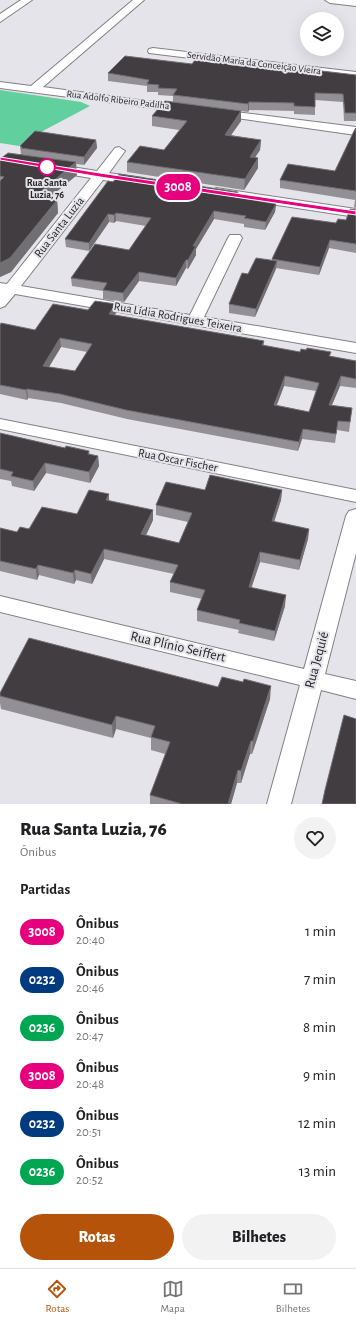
<!DOCTYPE html>
<html lang="pt">
<head>
<meta charset="utf-8">
<style>
  :root { --surface:#fff; --page:#f2f2f2; --text:#202124; --muted:#757577; --line:#e0e0e0; --accent:#b45309 }
  body { margin:0; font-family:"Alegreya Sans",sans-serif; background:var(--page); color:var(--text); height:100vh; display:flex; flex-direction:column; font-size:15px; white-space:nowrap }
  * { box-sizing:border-box; margin:0 }
  p { font-size:13px; color:var(--muted) }
  .icon { flex:none; width:22px; height:22px; fill:none; stroke:currentColor; stroke-width:2; stroke-linecap:round; stroke-linejoin:round }
  .map { position:relative; height:804px; overflow:hidden }
  .details { display:flex; flex-direction:column; background:var(--surface); flex:1 }
  .details>* { flex:none }
  .badge { padding:0 8px; border-radius:13px; font-size:14px; line-height:26px }
  .buttons { position:absolute; left:300px; top:12px; display:grid; gap:8px }
  .buttons a { display:grid; place-items:center; width:44px; height:44px; border-radius:50%; background:var(--surface); box-shadow:0 4px 16px #0002; font-size:20px }
  .map>.badge { position:absolute; translate:-50% -50%; box-shadow:0 0 0 2px #fff }
  h2 { padding:0 20px; font-size:15px; line-height:36px }
  .round { display:grid; place-items:center; flex:none; width:42px; height:42px; border-radius:21px; background:var(--page) }
  .headline { display:flex; align-items:center; justify-content:space-between; height:68px; padding:0 20px }
  h1 { font-size:19px; font-weight:800; line-height:30px }
  .primary-button { display:flex; gap:8px; margin-top:auto; padding:8px 20px }
  .primary-button a { flex:1; height:46px; border-radius:24px; background:var(--accent); color:#fff; font-size:16px; font-weight:800; line-height:46px; text-align:center }
  .primary-button a+a { background:var(--page); color:var(--text) }
  ul { padding:0; list-style:none }
  li { display:flex; align-items:center; gap:12px; height:48px; padding:0 20px }
  li div { flex:1 }
  li b { display:block; font-size:15px }
  li em { font-style:normal }
  li .badge { min-width:44px; font-weight:700; text-align:center }
  .menu { display:flex; justify-content:space-around; align-items:center; height:56px; border-top:1px solid var(--line); background:var(--surface); font-size:11px; color:var(--muted) }
  .menu a { display:grid; justify-items:center; gap:2px }
  .menu .on { color:var(--accent) }
  .map>svg:first-child { display:block }
  .forest { fill:#61cf9e }
  .lines { fill:none; stroke-linecap:round; stroke-linejoin:round }
  .street-casing { stroke:#808085; stroke-width:2 }
  .street { fill:#fff; fill-rule:evenodd }
  .wall { fill:#929095; fill-rule:evenodd }
  .shaded-wall { fill:#726f73 }
  .building { fill:#413d40; stroke:#726f73; fill-rule:evenodd }
  .line { fill:#e6007e; stroke:#fff }
  .stop-dot { fill:#fff; stroke:#e6007e; stroke-width:2 }
  .labels { text-anchor:middle; dominant-baseline:central; stroke-width:4; stroke-linejoin:round; paint-order:stroke }
  .far-street-label { font-size:10px; fill:#262628; stroke:#e4e4ea }
  .far-stop-label { font-size:10px; font-weight:bold; fill:#262628; stroke:#e4e4ea }
  .street-label { font-size:12px; fill:#262628; stroke:#e4e4ea }
  .near-street-label { font-size:14px; fill:#262628; stroke:#e4e4ea }
</style>
</head>
<body>
<div class="map">
<svg width="356" height="804" viewBox="0 0 356 804">
  <rect width="100%" height="100%" fill="#e4e4ea"/>
  <path class="forest" d="M 0,90 L 81,102 L 90,106 L 39,133 L 19,146 L 0,143 Z"/>
  <g class="lines">
    <defs>
      <path id="street" d="M 21,0 L 32,0 L 0,22 L 0,14 Z
        M 133,0 L 144,0 L 43,87 L 183,106 L 187,107 L 189,109 L 187,111 L 183,112 L 0,88 L 0,82 L 31,86 Z
        M 325,0 L 356,0 L 356,6 L 330,3 Z
        M 153,48 L 356,72 L 356,78 L 149,53 L 148,51 L 149,49 Z
        M 219,110 L 356,127 L 356,135 L 215,115 L 213,113 Z
        M 119,147 L 125,151 L 109,173 L 143,178 L 144,181 L 143,184 L 138,185 L 103,180 L 21,286 L 190,315 L 228,238 L 230,235 L 240,235 L 242,238 L 204,317 L 356,343 L 356,353 L 15,294 L 5,306 L 0,308 L 0,283 L 7,284 L 91,178 L 49,171 L 47,168 L 49,165 L 53,164 L 97,171 L 115,148 Z
        M 216,188 L 356,209 L 356,217 L 211,195 L 209,192 Z
        M 0,419 L 356,490 L 356,502 L 0,429 Z
        M 356,509 L 356,553 L 325,674 L 356,681 L 356,699 L 321,690 L 291,804 L 267,804 L 300,685 L 0,612 L 0,596 L 304,669 L 346,516 L 349,511 Z"/>
    </defs>
    <use href="#street" class="street-casing"/>
    <use href="#street" class="street"/>
  </g>
  <path class="wall" d="M 192,64 L 286,65 L 285,70 L 321,74 L 356,75 L 356,121 L 344,121 L 343,102 L 315,100 L 315,115 L 294,114 L 294,111 L 249,110 L 248,112 L 173,102 L 173,96 L 158,95 L 158,92 L 147,92 L 147,86 L 108,81 L 108,73 Z
    M 152,116 L 241,121 L 231,135 L 261,140 L 260,150 L 255,157 L 258,158 L 258,168 L 244,190 L 127,172 L 127,162 L 164,150 L 179,130 L 152,126 Z
    M 356,128 L 356,208 L 354,207 L 355,200 L 280,188 L 280,180 L 335,171 Z
    M 96,140 L 97,148 L 84,165 L 76,164 L 77,175 L 48,199 L 57,200 L 58,213 L 11,272 L 0,277 L 0,159 L 21,154 L 20,146 Z
    M 108,181 L 238,198 L 276,204 L 275,212 L 265,230 L 244,227 L 244,224 L 214,219 L 196,249 L 196,255 L 188,269 L 186,268 L 176,286 L 139,281 L 124,302 L 103,299 L 103,291 L 72,286 L 71,278 L 129,250 L 146,226 L 116,221 L 114,223 L 109,222 L 89,251 L 66,247 L 65,239 Z
    M 356,210 L 356,253 L 329,248 L 319,275 L 276,268 L 255,317 L 229,313 L 229,304 L 248,274 L 272,261 L 272,259 L 336,223 L 346,220 Z
    M 88,310 L 116,313 L 115,315 L 264,341 L 264,346 L 300,352 L 306,350 L 331,352 L 330,356 L 356,361 L 356,388 L 340,386 L 332,405 L 352,408 L 349,432 L 337,430 L 335,443 L 302,439 L 298,451 L 127,419 L 61,403 L 28,398 L 27,400 L 0,394 L 0,325 L 35,330 ZM 61,347 L 87,352 L 75,371 L 49,367 ZM 284,386 L 316,391 L 309,412 L 277,405 Z
    M 0,433 L 65,448 L 89,451 L 90,454 L 98,456 L 99,466 L 90,483 L 46,473 L 34,491 L 12,486 L 11,481 L 0,479 Z
    M 205,490 L 282,490 L 281,500 L 274,522 L 309,529 L 308,539 L 299,570 L 260,562 L 251,588 L 285,606 L 274,641 L 238,633 L 239,630 L 197,621 L 197,610 L 202,599 L 170,592 L 170,582 L 174,574 L 104,559 L 92,584 L 76,580 L 74,584 L 39,575 L 37,580 L 0,571 L 0,528 L 17,532 L 77,514 L 109,501 L 153,510 L 153,520 L 146,535 L 179,543 L 188,522 L 156,515 L 156,505 Z
    M 218,687 L 270,699 L 252,754 L 250,754 L 241,783 L 237,783 L 231,804 L 150,804 L 150,795 L 165,754 L 151,750 L 151,738 L 116,729 L 113,738 L 1,709 L 0,703 L 0,693 Z"/>
  <path class="shaded-wall" d="M 249,102 L 249,110 L 248,112 L 248,104 Z
    M 241,111 L 241,121 L 224,145 L 225,135 Z
    M 96,140 L 97,148 L 84,165 L 84,157 Z
    M 261,140 L 260,150 L 249,167 L 250,157 Z
    M 258,158 L 258,168 L 244,190 L 245,179 Z
    M 76,162 L 77,175 L 35,209 L 34,197 Z
    M 238,192 L 238,200 L 235,197 Z
    M 57,200 L 58,213 L 11,272 L 0,277 L 0,263 Z
    M 276,204 L 275,212 L 265,230 L 266,222 Z
    M 214,211 L 214,219 L 196,249 L 196,255 L 188,269 L 188,260 L 193,246 Z
    M 116,213 L 116,221 L 114,223 L 114,215 Z
    M 108,214 L 109,222 L 89,251 L 89,243 Z
    M 330,240 L 329,248 L 319,275 L 320,267 Z
    M 186,260 L 186,268 L 176,286 L 176,278 Z
    M 277,261 L 276,269 L 255,317 L 256,309 Z
    M 139,272 L 139,281 L 124,302 L 123,293 Z
    M 116,304 L 116,313 L 109,323 L 109,314 Z
    M 60,338 L 61,347 L 44,375 L 43,366 Z
    M 285,376 L 284,386 L 273,414 L 274,405 Z
    M 341,376 L 340,386 L 328,414 L 329,405 Z
    M 27,389 L 28,398 L 27,400 L 26,390 Z
    M 303,429 L 302,439 L 298,451 L 299,442 Z
    M 98,456 L 99,466 L 90,483 L 89,472 Z
    M 45,463 L 46,473 L 34,491 L 33,481 Z
    M 282,490 L 281,500 L 271,531 L 272,521 Z
    M 109,494 L 109,504 L 106,500 Z
    M 153,510 L 153,520 L 142,544 L 141,534 Z
    M 309,529 L 308,539 L 299,570 L 300,560 Z
    M 104,549 L 104,559 L 92,584 L 91,574 Z
    M 260,552 L 260,562 L 248,598 L 249,587 Z
    M 38,565 L 39,575 L 37,580 L 36,569 Z
    M 75,570 L 76,580 L 74,584 L 73,573 Z
    M 286,595 L 285,606 L 274,641 L 275,631 Z
    M 271,686 L 270,699 L 252,754 L 253,741 Z
    M 116,716 L 116,729 L 113,738 L 112,725 Z
    M 251,741 L 250,754 L 241,783 L 241,771 Z
    M 238,770 L 237,783 L 231,804 L 228,804 Z"/>
  <path class="building" d="M 125,56 L 192,64 L 198,56 L 266,65 L 267,63 L 286,65 L 283,69 L 321,74 L 322,71 L 356,75 L 356,113 L 345,113 L 343,94 L 315,93 L 315,107 L 294,106 L 294,103 L 249,102 L 248,104 L 173,95 L 177,89 L 158,88 L 159,85 L 147,84 L 149,80 L 108,73 Z
    M 165,101 L 241,111 L 225,135 L 261,140 L 250,157 L 258,158 L 245,179 L 127,162 L 140,146 L 164,150 L 187,121 L 152,116 Z
    M 356,128 L 356,191 L 280,180 L 288,164 L 335,171 L 355,129 Z
    M 35,131 L 96,140 L 84,157 L 21,148 L 22,147 L 20,146 Z
    M 8,153 L 76,162 L 34,197 L 57,200 L 10,258 L 0,263 L 0,181 L 4,177 L 0,176 L 0,159 Z
    M 119,174 L 238,192 L 235,197 L 276,204 L 266,222 L 244,218 L 246,216 L 214,211 L 193,246 L 196,246 L 188,260 L 186,260 L 176,278 L 139,272 L 123,293 L 103,290 L 107,283 L 71,278 L 95,244 L 129,250 L 151,218 L 116,213 L 114,215 L 108,214 L 89,243 L 65,239 L 108,181 L 113,182 Z
    M 350,209 L 356,210 L 356,244 L 330,240 L 320,267 L 272,259 L 292,217 L 336,223 L 338,219 L 346,220 Z
    M 256,258 L 277,261 L 256,309 L 229,304 L 242,273 L 248,274 Z
    M 95,301 L 116,304 L 109,314 L 264,341 L 262,345 L 300,352 L 301,349 L 306,350 L 307,348 L 331,352 L 329,356 L 356,361 L 356,379 L 341,376 L 329,405 L 352,408 L 350,422 L 338,421 L 336,434 L 303,429 L 299,442 L 126,410 L 60,394 L 27,389 L 26,390 L 0,385 L 0,325 L 1,323 L 35,330 L 53,304 L 88,310 ZM 60,338 L 92,344 L 75,371 L 43,366 ZM 285,376 L 319,383 L 309,412 L 274,405 Z
    M 0,433 L 65,448 L 66,446 L 89,451 L 88,454 L 98,456 L 89,472 L 45,463 L 33,481 L 11,476 L 13,472 L 0,469 Z
    M 210,475 L 282,490 L 272,521 L 309,529 L 300,560 L 260,552 L 249,587 L 286,595 L 275,631 L 239,623 L 240,620 L 197,610 L 205,590 L 170,582 L 178,565 L 104,549 L 91,574 L 75,570 L 73,573 L 38,565 L 36,569 L 0,561 L 0,528 L 17,532 L 20,527 L 29,529 L 42,507 L 77,514 L 89,490 L 109,494 L 106,500 L 153,510 L 141,534 L 179,543 L 192,513 L 156,505 L 166,482 L 205,490 Z
    M 29,638 L 218,687 L 222,677 L 243,682 L 244,679 L 271,686 L 253,741 L 251,741 L 241,771 L 238,770 L 228,804 L 182,804 L 150,795 L 170,742 L 151,737 L 155,726 L 116,716 L 112,725 L 0,696 L 0,693 Z
    M 344,715 L 356,719 L 356,804 L 322,804 L 325,790 Z"/>
  <path class="line" d="M 0,157 L 100,173 L 356,211 L 356,215 L 100,177 L 0,160 Z"/>
  <circle class="stop-dot" cx="47" cy="167" r="8"/>
  <g class="labels">
    <g class="far-street-label">
      <text transform="translate(254 63) rotate(7)">Servidão Maria da Conceição Vieira</text>
      <text transform="translate(118 100) rotate(7)">Rua Adolfo Ribeiro Padilha</text>
    </g>
    <g class="far-stop-label">
      <text x="47" y="183">Rua Santa<tspan x="47" dy="12">Luzia, 76</tspan></text>
    </g>
    <g class="street-label">
      <text transform="translate(59 227) rotate(-52)">Rua Santa Luzia</text>
      <text transform="translate(178 317) rotate(10)">Rua Lídia Rodrigues Teixeira</text>
      <text transform="translate(178 460) rotate(11)">Rua Oscar Fischer</text>
    </g>
    <g class="near-street-label">
      <text transform="translate(178 647) rotate(13)">Rua Plínio Seiffert</text>
      <text transform="translate(317 660) rotate(-75)">Rua Jequié</text>
    </g>
  </g>
</svg>
<div class="buttons">
<a><svg class="icon" aria-label="layers" viewBox="0 0 24 24"><path d="M12 4l9 5-9 5-9-5zM3 14l9 5 9-5"/></svg></a>
</div>
<b class="badge" style="left:178px;top:187px;background:#e6007e;color:#fff">3008</b>
</div>
<section class="details">
<div class="headline"><div><h1>Rua Santa Luzia, 76</h1><p>Ônibus</p></div><a class="round"><svg class="icon" aria-label="heart" viewBox="0 0 24 24"><path d="M12 20l-8-8c-3-5 5-10 8-4 3-6 11-1 8 4z"/></svg></a></div>
<h2>Partidas</h2>
<ul>
<li><span class="badge" style="background:#e6007e;color:#fff">3008</span><div><b>Ônibus</b><p>20:40</p></div><em>1 min</em></li>
<li><span class="badge" style="background:#003b80;color:#fff">0232</span><div><b>Ônibus</b><p>20:46</p></div><em>7 min</em></li>
<li><span class="badge" style="background:#00a651;color:#fff">0236</span><div><b>Ônibus</b><p>20:47</p></div><em>8 min</em></li>
<li><span class="badge" style="background:#e6007e;color:#fff">3008</span><div><b>Ônibus</b><p>20:48</p></div><em>9 min</em></li>
<li><span class="badge" style="background:#003b80;color:#fff">0232</span><div><b>Ônibus</b><p>20:51</p></div><em>12 min</em></li>
<li><span class="badge" style="background:#00a651;color:#fff">0236</span><div><b>Ônibus</b><p>20:52</p></div><em>13 min</em></li>
</ul>
<div class="primary-button"><a>Rotas</a><a>Bilhetes</a></div>
</section>
<nav class="menu">
<a class="on"><svg class="icon" aria-label="directions" viewBox="0 0 24 24"><path d="M12 3l9 9-9 9-9-9zM9 14v-3h6M13 9l2 2-2 2"/></svg>Rotas</a>
<a><svg class="icon" aria-label="map" viewBox="0 0 24 24"><path d="M3 6l6-2 6 2 6-2v14l-6 2-6-2-6 2zM9 4v14M15 6v14"/></svg>Mapa</a>
<a><svg class="icon" aria-label="tickets" viewBox="0 0 24 24"><path d="M3 7h18v10H3zM15 7v10"/></svg>Bilhetes</a>
</nav>
</body>
</html>
